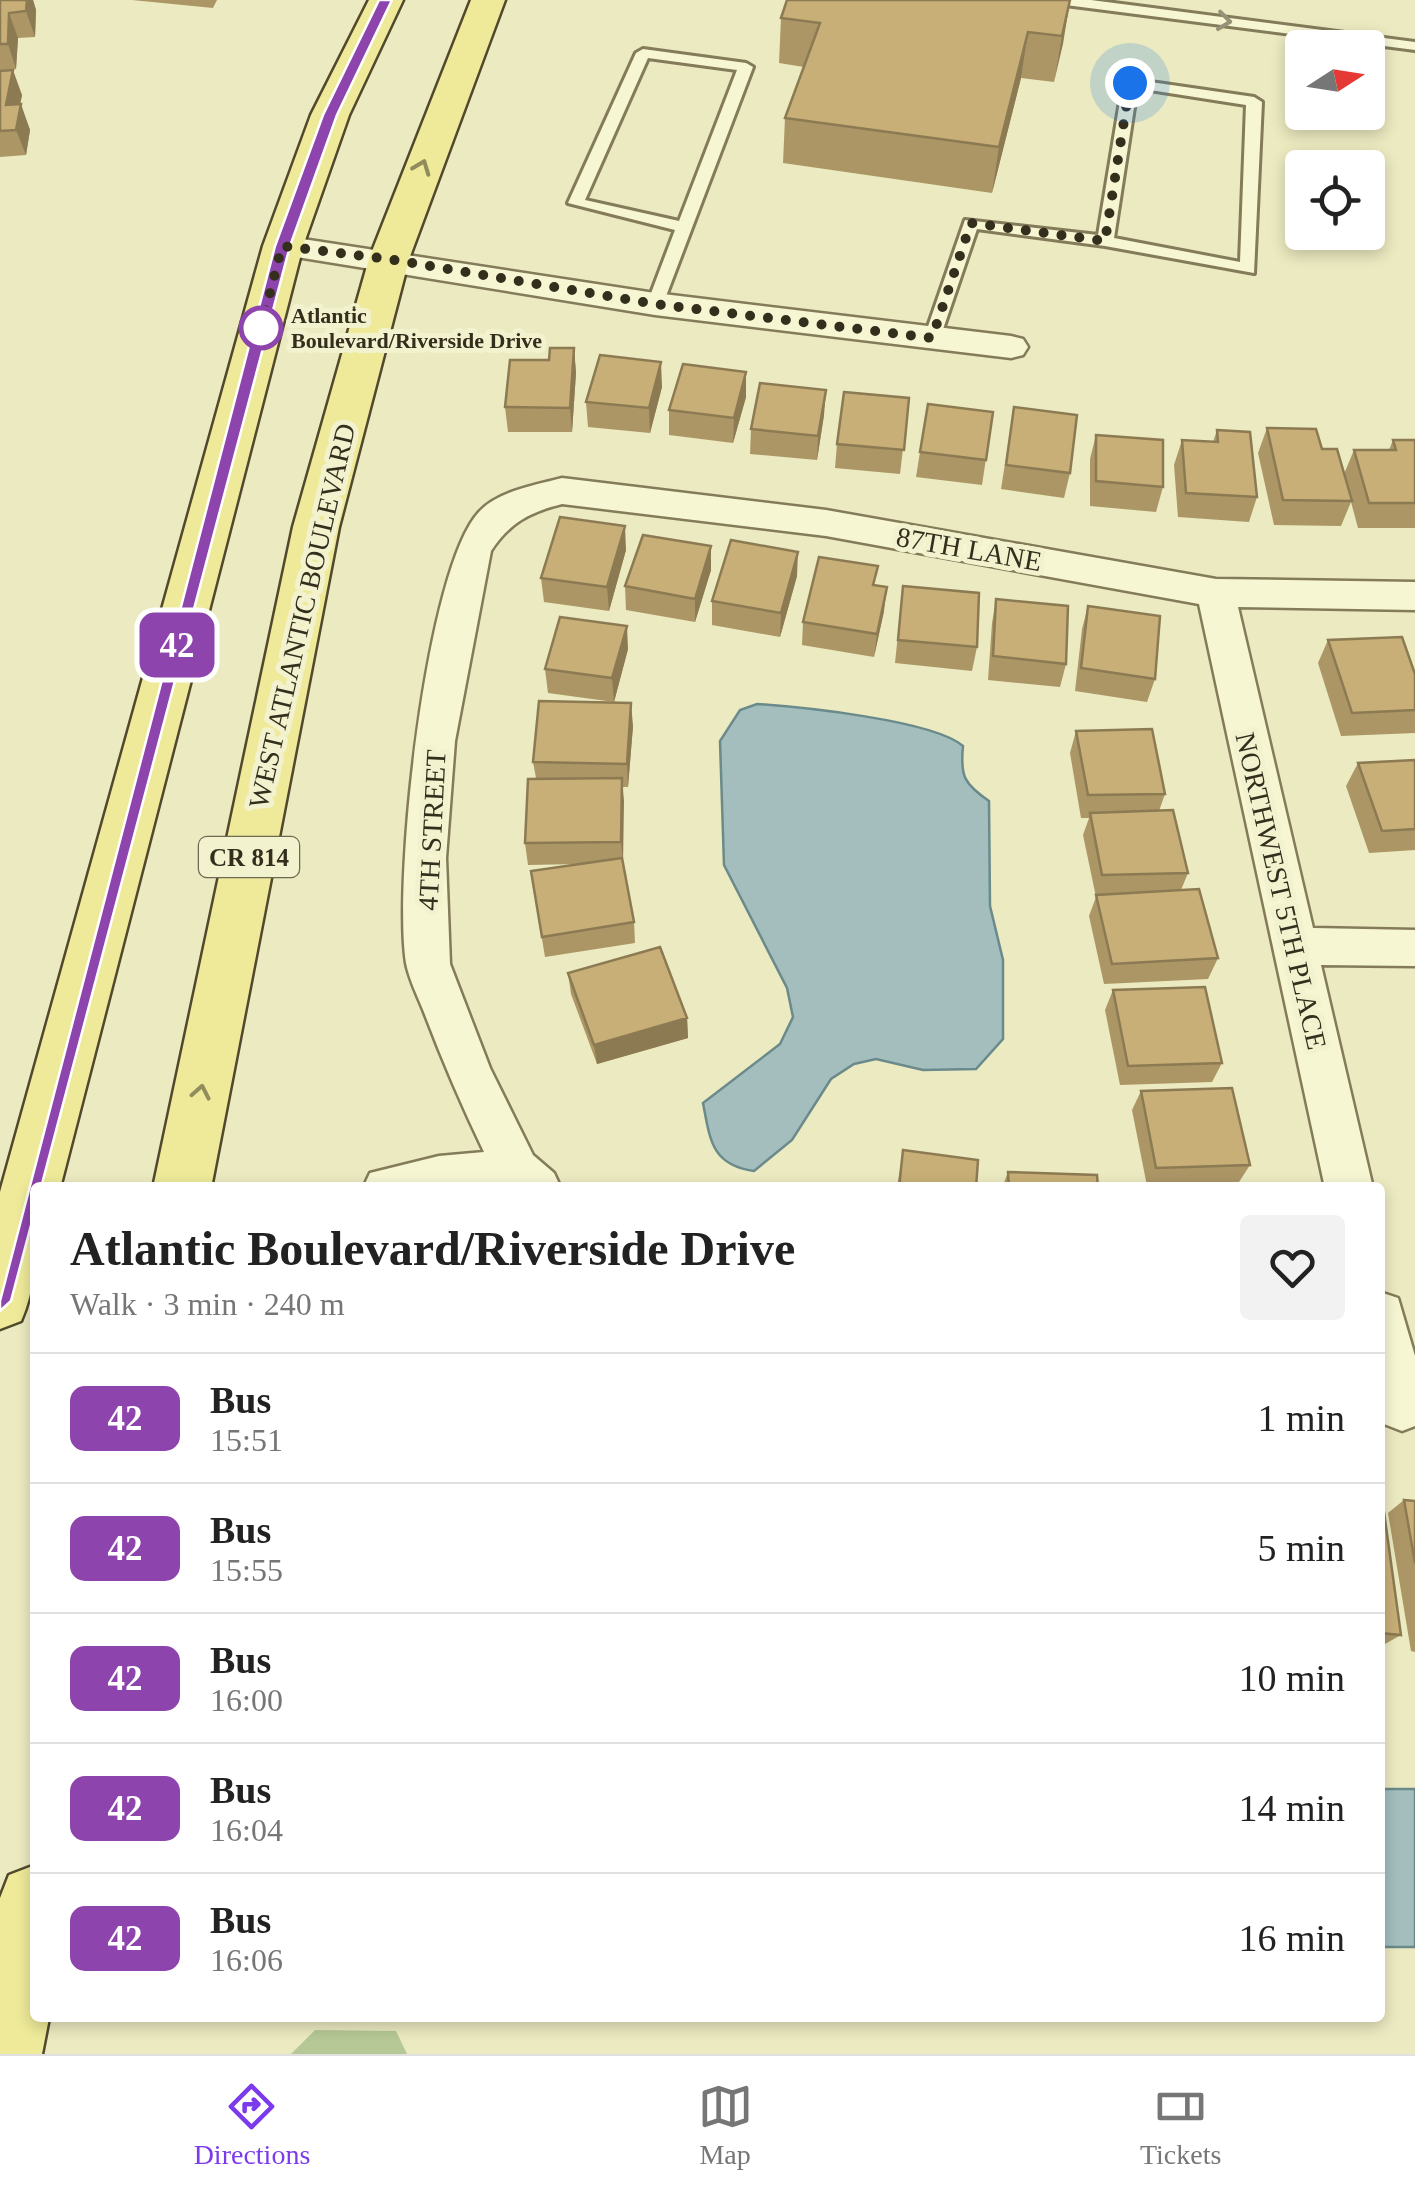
<!DOCTYPE html>
<html lang="en">
<head>
<meta charset="utf-8">
<style>
  :root { --surface:#fff; --page:#f2f2f2; --text:#222; --muted:#767676; --line:#e0e0e0; --accent:#7c3aed }
  body { margin:0; font-family:Georgia,serif; background:var(--page); color:var(--text); height:100vh; display:flex; flex-direction:column; font-size:38px; white-space:nowrap }
  * { box-sizing:border-box; margin:0 }
  p { font-size:32px; color:var(--muted) }
  .icon { flex:none; width:55px; height:55px; fill:none; stroke:currentColor; stroke-width:2; stroke-linecap:round; stroke-linejoin:round }
  .map { position:relative; flex:1; overflow:hidden }
  .panel { position:absolute; left:30px; top:1182px; width:1355px; height:840px; display:flex; flex-direction:column; background:var(--surface); border-radius:10px; box-shadow:0 5px 15px #0003 }
  .panel>* { flex:none }
  .badge { padding:0 20px; border-radius:15px; font-size:35px; line-height:65px }
  .needle { width:65px; rotate:78deg }
  .fabs { position:absolute; left:1285px; top:30px; display:grid; gap:20px }
  .fabs a { display:grid; place-items:center; width:100px; height:100px; border-radius:10px; background:var(--surface); box-shadow:0 5px 15px #0003; font-size:50px }
  .you { position:absolute; width:50px; height:50px; margin:-25px; border:8px solid #fff; border-radius:50%; background:#1a73e8; box-shadow:0 0 0 15px #1a73e833 }
  .map>.badge { position:absolute; translate:-50% -50%; box-shadow:0 0 0 5px #fff }
  .round { display:grid; place-items:center; flex:none; width:105px; height:105px; border-radius:10px; background:var(--page) }
  .summary { display:flex; align-items:center; justify-content:space-between; height:170px; padding:0 40px }
  h1 { font-size:48px; font-weight:800; line-height:75px }
  ul { padding:0; list-style:none }
  li { display:flex; align-items:center; gap:30px; height:130px; padding:0 40px; border-top:2px solid var(--line) }
  li div { flex:1 }
  li b { display:block; font-size:38px }
  li em { font-style:normal }
  li .badge { min-width:110px; font-weight:700; text-align:center }
  .dock { display:flex; justify-content:space-around; align-items:center; height:140px; border-top:2px solid var(--line); background:var(--surface); font-size:28px; color:var(--muted) }
  .dock a { display:grid; justify-items:center; gap:5px }
  .dock .current { color:var(--accent) }
  .map>svg:first-child { display:block }
  .green { fill:#b5c895 }
  .water { fill:#a3bebd; stroke:#6b8a8b; stroke-width:2.5 }
  .lines { fill:none; stroke-linecap:round; stroke-linejoin:round }
  .service-casing { stroke:#837b59; stroke-width:6 }
  .minor-casing { stroke:#837b59; stroke-width:5 }
  .primary-casing { stroke:#51482d; stroke-width:5 }
  .service { fill:#f7f6d3; fill-rule:evenodd }
  .minor { fill:#f7f6d3; fill-rule:evenodd }
  .primary { fill:#eeea99; fill-rule:evenodd }
  .wall { fill:#ac9666 }
  .shaded-wall { fill:#8c7a53 }
  .building { fill:#c8af77; stroke:#8c7a53; stroke-width:2.5 }
  .oneway { stroke:#969278 }
  .oneway2 { stroke:#918c5b }
  .line { fill:#8e44ad; stroke:#fff; stroke-width:2.5 }
  .walk { stroke:#342e1d; stroke-width:10; stroke-dasharray:0 18 }
  .stop-dot { fill:#fff; stroke:#8e44ad; stroke-width:5 }
  .labels { text-anchor:middle; dominant-baseline:central; stroke-width:10; stroke-linejoin:round; paint-order:stroke }
  .far-stop-label { font-size:22px; font-weight:bold; fill:#342e1d; stroke:#f3f2cf; text-anchor:start }
  .shield { fill:#f3f2cf; stroke:#6d6952; stroke-width:2.5 }
  .shield-label { font-size:25px; font-weight:bold; fill:#342e1d }
  .street-label { font-size:28px; fill:#342e1d; stroke:#f3f2cf }
</style>
</head>
<body>
<div class="map">
<svg width="1415" height="2054" viewBox="0 0 1415 2054">
  <rect width="100%" height="100%" fill="#ebeac0"/>
  <path class="green" d="M 315,2030 L 396,2031 L 407,2054 L 291,2054 Z"/>
  <path class="water" d="M 757,704 C 800,707 933,720 963,746 C 960,776 964,784 989,801 L 990,906 L 1003,960 L 1003,1039 L 976,1069 L 923,1070 L 876,1059 L 854,1064 L 831,1079 L 792,1140 L 754,1171 C 711,1165 710,1139 703,1103 L 780,1044 L 793,1017 L 787,988 L 724,865 L 720,741 L 740,710 Z
    M 1380,1789 L 1415,1789 L 1415,1947 L 1380,1947 Z"/>
  <g class="lines">
    <defs>
      <path id="service" d="M 1051,0 L 1091,0 L 1415,42 L 1415,50 L 1058,4 Z
        M 643,49 L 746,63 L 753,67 L 663,304 L 655,309 L 647,304 L 675,230 L 568,203 L 636,53 ZM 648,58 L 737,70 L 679,221 L 585,200 Z
        M 1130,79 L 1254,97 L 1262,102 L 1254,273 L 1105,246 L 977,229 L 940,338 L 932,343 L 926,342 L 924,338 L 965,220 L 1098,235 L 1123,83 ZM 1137,88 L 1246,105 L 1240,262 L 1114,238 Z"/>
      <path id="minor" d="M 283,236 L 655,293 L 1011,336 L 1023,339 L 1028,347 L 1023,355 L 1011,358 L 655,315 L 272,253 L 267,246 L 272,239 Z
        M 562,478 L 826,510 L 1216,579 L 1415,582 L 1415,610 L 1238,607 L 1313,928 L 1415,930 L 1415,966 L 1321,965 L 1373,1188 L 1325,1188 L 1199,604 L 826,536 L 562,504 C 530,512 509,523 491,551 L 455,741 L 446,858 L 450,964 L 490,1068 L 533,1155 L 554,1173 L 561,1188 L 363,1188 L 370,1173 L 439,1156 L 484,1152 C 462,1106 442,1060 424,1012 C 418,997 409,979 406,963 C 393,881 426,569 479,512 C 498,491 536,485 562,478 Z
        M 1380,1292 L 1398,1298 L 1415,1356 L 1415,1426 L 1402,1431 L 1384,1424 L 1380,1414 Z"/>
      <path id="primary" d="M 369,0 L 403,0 L 349,115 L 303,246 L 60,1188 L 35,1188 C 35,1233 40,1278 21,1321 L 0,1329 L 0,1192 L 263,246 L 311,115 Z
        M 471,0 L 505,0 L 409,259 L 339,527 L 211,1188 L 153,1188 L 293,527 L 369,259 Z
        M 35,1865 L 35,2018 L 49,2018 L 42,2054 L 0,2054 L 0,1898 L 9,1875 Z"/>
    </defs>
    <use href="#service" class="service-casing"/>
    <use href="#minor" class="minor-casing"/>
    <use href="#primary" class="primary-casing"/>
    <use href="#service" class="service"/>
    <use href="#minor" class="minor"/>
    <use href="#primary" class="primary"/>
  </g>
  <path class="wall" d="M 0,0 L 33,0 L 36,10 L 35,37 L 18,38 L 16,69 L 6,70 L 22,95 L 20,104 L 30,130 L 26,155 L 0,157 Z
    M 132,0 L 217,0 L 213,8 Z
    M 1070,0 L 1054,82 L 1021,78 L 992,193 L 783,163 L 785,118 L 804,67 L 779,63 L 781,18 Z
    M 574,348 L 576,373 L 572,432 L 508,432 L 505,407 L 549,360 Z
    M 662,387 L 650,433 L 588,427 L 586,402 Z
    M 746,397 L 733,443 L 669,435 L 669,410 Z
    M 909,398 L 900,474 L 835,468 L 837,444 Z
    M 1014,407 L 1070,473 L 1064,498 L 1001,489 Z
    M 993,412 L 982,485 L 916,477 L 920,452 Z
    M 824,415 L 817,460 L 750,454 L 751,429 Z
    M 1267,428 L 1322,449 L 1344,474 L 1354,450 L 1389,450 L 1393,440 L 1415,440 L 1415,528 L 1358,528 L 1351,502 L 1341,526 L 1274,525 L 1258,453 Z
    M 1217,430 L 1257,497 L 1249,522 L 1178,517 L 1174,465 L 1182,440 L 1213,442 Z
    M 1096,435 L 1163,487 L 1156,512 L 1090,506 L 1090,459 Z
    M 711,546 L 711,570 L 695,622 L 626,610 L 625,586 Z
    M 626,550 L 609,611 L 544,602 L 541,578 Z
    M 797,576 L 780,637 L 712,625 L 712,601 Z
    M 875,585 L 884,611 L 874,657 L 802,645 L 803,622 Z
    M 903,586 L 977,647 L 972,671 L 895,663 Z
    M 996,599 L 1066,664 L 1060,687 L 988,680 L 992,623 Z
    M 1088,606 L 1155,679 L 1147,702 L 1075,691 L 1082,629 Z
    M 1328,640 L 1415,674 L 1415,733 L 1341,736 L 1318,663 Z
    M 628,649 L 614,702 L 548,693 L 545,669 Z
    M 633,726 L 628,787 L 623,787 L 623,862 L 634,922 L 635,943 L 545,957 L 531,871 L 579,864 L 528,865 L 525,843 L 536,778 L 533,762 Z
    M 1076,731 L 1165,794 L 1159,811 L 1188,873 L 1181,890 L 1218,958 L 1208,979 L 1104,984 L 1089,916 L 1096,897 L 1083,835 L 1089,818 L 1081,818 L 1070,753 Z
    M 1415,760 L 1415,850 L 1369,853 L 1346,786 L 1358,763 Z
    M 568,973 L 687,1018 L 688,1038 L 597,1064 L 571,994 Z
    M 1113,990 L 1222,1063 L 1212,1082 L 1120,1085 L 1105,1010 Z
    M 1141,1091 L 1250,1165 L 1239,1182 L 1147,1186 L 1132,1110 Z
    M 903,1150 L 976,1188 L 897,1188 Z
    M 1008,1172 L 1098,1188 L 1002,1188 Z
    M 1404,1500 L 1415,1501 L 1415,1652 L 1411,1651 L 1388,1513 Z
    M 1380,1512 L 1401,1635 L 1385,1644 L 1380,1644 Z"/>
  <path class="shaded-wall" d="M 27,0 L 33,0 L 36,10 L 35,37 L 26,11 Z
    M 1070,0 L 1063,44 L 1054,82 L 1062,36 Z
    M 9,13 L 18,38 L 16,69 L 8,44 Z
    M 1028,32 L 1021,78 L 992,193 L 999,147 Z
    M 13,70 L 22,95 L 15,131 L 6,105 Z
    M 21,104 L 30,130 L 26,155 L 16,130 Z
    M 574,348 L 576,373 L 572,432 L 570,408 Z
    M 661,362 L 662,387 L 650,433 L 649,408 Z
    M 746,372 L 746,397 L 733,443 L 734,418 Z
    M 826,390 L 824,415 L 817,460 L 818,436 Z
    M 625,526 L 626,550 L 609,611 L 607,587 Z
    M 711,546 L 711,570 L 695,622 L 695,599 Z
    M 798,552 L 797,576 L 780,637 L 781,613 Z
    M 887,587 L 884,611 L 874,657 L 877,634 Z
    M 627,626 L 628,649 L 614,702 L 612,678 Z
    M 631,703 L 633,726 L 628,787 L 627,764 Z
    M 622,778 L 624,801 L 623,864 L 621,842 Z
    M 687,1018 L 688,1038 L 597,1064 L 594,1045 Z"/>
  <path class="building" d="M 0,0 L 27,0 L 26,11 L 9,13 L 8,44 L 0,44 Z
    M 787,0 L 1070,0 L 1062,36 L 1028,32 L 999,147 L 785,118 L 820,23 L 781,18 Z
    M 13,70 L 6,105 L 21,104 L 16,130 L 0,131 L 0,71 Z
    M 550,348 L 574,348 L 570,408 L 505,407 L 510,360 L 549,360 Z
    M 600,355 L 661,362 L 649,408 L 586,402 Z
    M 683,364 L 746,372 L 734,418 L 669,410 Z
    M 760,383 L 826,390 L 818,436 L 751,429 Z
    M 844,392 L 909,398 L 904,450 L 837,444 Z
    M 928,404 L 993,412 L 986,460 L 920,452 Z
    M 1014,407 L 1077,415 L 1070,473 L 1006,465 Z
    M 1267,428 L 1316,429 L 1322,449 L 1337,449 L 1352,501 L 1283,500 Z
    M 1217,430 L 1250,432 L 1257,497 L 1186,493 L 1182,440 L 1218,442 Z
    M 1096,435 L 1163,440 L 1163,487 L 1096,481 Z
    M 1393,440 L 1415,440 L 1415,503 L 1369,503 L 1354,450 L 1396,450 Z
    M 560,517 L 625,526 L 607,587 L 541,578 Z
    M 643,535 L 711,546 L 695,599 L 625,586 Z
    M 731,540 L 798,552 L 781,613 L 712,601 Z
    M 819,557 L 878,566 L 873,585 L 887,587 L 877,634 L 803,622 Z
    M 903,586 L 979,593 L 977,647 L 898,640 Z
    M 996,599 L 1068,606 L 1066,664 L 993,656 Z
    M 1088,606 L 1160,616 L 1155,679 L 1081,668 Z
    M 560,617 L 627,626 L 612,678 L 545,669 Z
    M 1402,637 L 1415,674 L 1415,710 L 1352,713 L 1328,640 Z
    M 539,701 L 631,703 L 627,764 L 533,762 Z
    M 1152,729 L 1165,794 L 1088,795 L 1076,731 Z
    M 1415,760 L 1415,829 L 1382,831 L 1358,763 Z
    M 622,778 L 621,842 L 525,843 L 528,779 Z
    M 1173,810 L 1188,873 L 1102,875 L 1090,813 Z
    M 622,858 L 634,922 L 542,937 L 531,871 Z
    M 1199,889 L 1218,958 L 1112,964 L 1096,895 Z
    M 660,947 L 687,1018 L 594,1045 L 568,973 Z
    M 1205,987 L 1222,1063 L 1128,1066 L 1113,990 Z
    M 1232,1088 L 1250,1165 L 1156,1168 L 1141,1091 Z
    M 903,1150 L 978,1160 L 976,1188 L 899,1188 Z
    M 1008,1172 L 1097,1175 L 1098,1188 L 1009,1188 Z
    M 1404,1500 L 1415,1501 L 1415,1563 Z
    M 1380,1512 L 1384,1512 L 1401,1635 L 1380,1633 Z"/>
  <defs><path id="oneway-chevron" d="M-2-3.5L2.5 0L-2 3.5" fill="none" stroke-width="1.6" stroke-linecap="round" stroke-linejoin="round" transform="scale(2.5)"/></defs>
  <use class="oneway" href="#oneway-chevron" transform="translate(1224 21) rotate(7)"/>
  <g class="oneway2">
    <use href="#oneway-chevron" transform="translate(422 167) rotate(-69)"/>
    <use href="#oneway-chevron" transform="translate(201 1092) rotate(-79)"/>
  </g>
  <path class="line" d="M 379,0 L 392,0 L 337,115 L 290,246 L 11,1301 L 0,1311 L 0,1301 L 275,246 L 323,115 Z"/>
  <g class="lines">
    <path class="walk" d="M 261,328 L 282,246 L 388,259 L 655,304 L 932,338 L 971,223 L 1105,241 L 1130,83"/>
  </g>
  <circle class="stop-dot" cx="261" cy="328" r="20"/>
  <g class="labels">
    <g class="far-stop-label">
      <text x="291" y="315">Atlantic<tspan x="291" dy="25">Boulevard/Riverside Drive</tspan></text>
    </g>
    <rect class="shield" x="199" y="837" width="100" height="40" rx="8"/>
    <g class="shield-label">
      <text x="249" y="857">CR 814</text>
    </g>
    <g class="street-label">
      <text transform="translate(969 549) rotate(10)">87TH LANE</text>
      <text transform="translate(302 616) rotate(-77)">WEST ATLANTIC BOULEVARD</text>
      <text transform="translate(432 830) rotate(-87)">4TH STREET</text>
      <text transform="translate(1281 891) rotate(77)">NORTHWEST 5TH PLACE</text>
    </g>
  </g>
</svg>
<div class="fabs">
<a><svg class="needle" viewBox="-14 -14 28 28"><path d="M0-13l5 13h-10z" fill="#e53935"/><path d="M0 13l5-13h-10z" fill="#767676"/></svg></a>
<a><svg class="icon" aria-label="locate" viewBox="0 0 24 24"><circle cx="12" cy="12" r="6"/><path d="M12 2v4M12 18v4M2 12h4M18 12h4"/></svg></a>
</div>
<div class="you" style="left:1130px;top:83px"></div>
<b class="badge" style="left:177px;top:645px;background:#8e44ad;color:#fff">42</b>
<section class="panel">
<div class="summary"><div><h1>Atlantic Boulevard/Riverside Drive</h1><p>Walk · 3 min · 240 m</p></div><a class="round"><svg class="icon" aria-label="heart" viewBox="0 0 24 24"><path d="M12 20l-8-8c-3-5 5-10 8-4 3-6 11-1 8 4z"/></svg></a></div>
<ul>
<li><span class="badge" style="background:#8e44ad;color:#fff">42</span><div><b>Bus</b><p>15:51</p></div><em>1 min</em></li>
<li><span class="badge" style="background:#8e44ad;color:#fff">42</span><div><b>Bus</b><p>15:55</p></div><em>5 min</em></li>
<li><span class="badge" style="background:#8e44ad;color:#fff">42</span><div><b>Bus</b><p>16:00</p></div><em>10 min</em></li>
<li><span class="badge" style="background:#8e44ad;color:#fff">42</span><div><b>Bus</b><p>16:04</p></div><em>14 min</em></li>
<li><span class="badge" style="background:#8e44ad;color:#fff">42</span><div><b>Bus</b><p>16:06</p></div><em>16 min</em></li>
</ul>
</section>
</div>
<nav class="dock">
<a class="current"><svg class="icon" aria-label="directions" viewBox="0 0 24 24"><path d="M12 3l9 9-9 9-9-9zM9 14v-3h6M13 9l2 2-2 2"/></svg>Directions</a>
<a><svg class="icon" aria-label="map" viewBox="0 0 24 24"><path d="M3 6l6-2 6 2 6-2v14l-6 2-6-2-6 2zM9 4v14M15 6v14"/></svg>Map</a>
<a><svg class="icon" aria-label="tickets" viewBox="0 0 24 24"><path d="M3 7h18v10H3zM15 7v10"/></svg>Tickets</a>
</nav>
</body>
</html>
